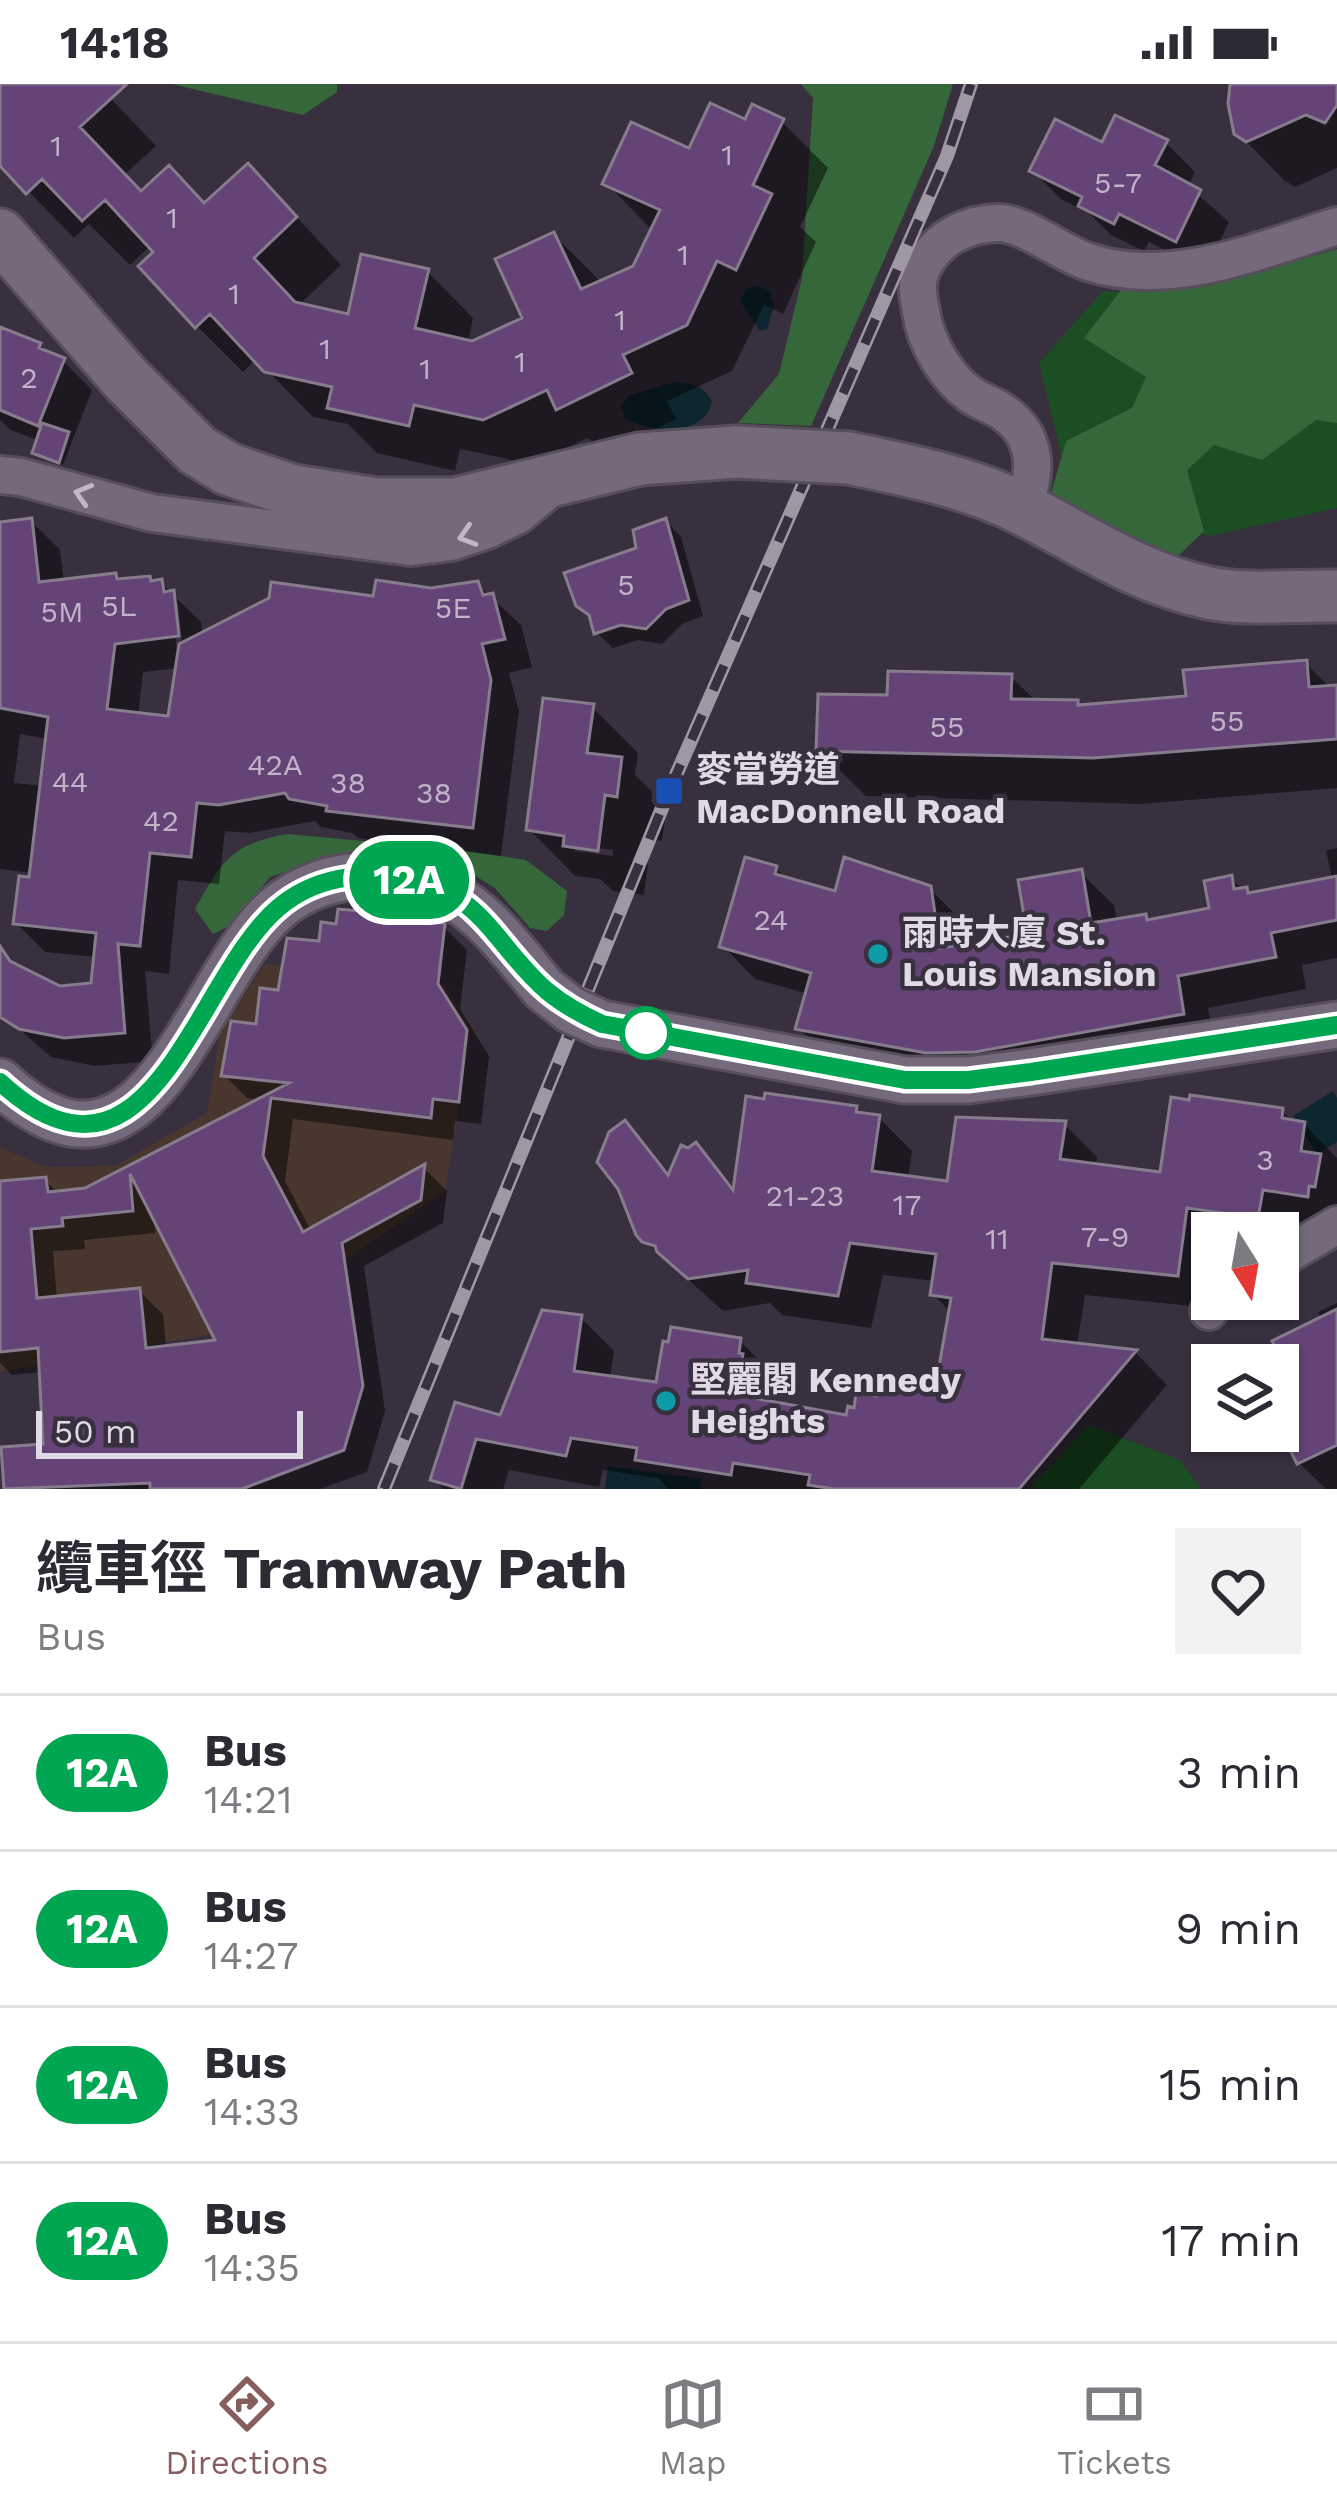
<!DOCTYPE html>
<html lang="en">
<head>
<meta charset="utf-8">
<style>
  :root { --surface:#fff; --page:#f2f2f3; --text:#2b2b33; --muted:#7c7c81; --line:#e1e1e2; --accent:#865e5d }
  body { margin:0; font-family:"Work Sans","Noto Sans TC",sans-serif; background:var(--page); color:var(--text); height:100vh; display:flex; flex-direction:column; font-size:45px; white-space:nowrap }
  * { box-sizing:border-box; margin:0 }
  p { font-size:39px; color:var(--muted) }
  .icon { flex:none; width:66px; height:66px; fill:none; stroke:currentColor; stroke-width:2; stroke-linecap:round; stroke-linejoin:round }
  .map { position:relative; height:1405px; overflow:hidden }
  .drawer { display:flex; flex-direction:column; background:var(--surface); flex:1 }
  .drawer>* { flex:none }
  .badge { padding:0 24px; border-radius:39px; font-size:42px; line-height:78px }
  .needle { width:78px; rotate:169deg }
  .tools { position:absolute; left:1191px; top:1128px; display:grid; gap:24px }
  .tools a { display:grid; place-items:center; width:108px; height:108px; border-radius:0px; background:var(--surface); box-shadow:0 3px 9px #0004; font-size:60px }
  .scale { position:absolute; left:36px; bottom:30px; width:267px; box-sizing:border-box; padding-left:12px; border:6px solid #e0dae4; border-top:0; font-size:33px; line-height:42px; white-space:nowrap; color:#e0dae4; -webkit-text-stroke:9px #39303f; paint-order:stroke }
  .map>.badge { position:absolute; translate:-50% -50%; box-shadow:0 0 0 6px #fff }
  .round { display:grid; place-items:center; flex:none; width:126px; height:126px; border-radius:0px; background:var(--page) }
  .overview { display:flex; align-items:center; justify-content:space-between; height:204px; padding:0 36px }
  h1 { font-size:57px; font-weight:700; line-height:90px }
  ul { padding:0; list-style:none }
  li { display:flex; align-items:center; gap:36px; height:156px; padding:0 36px; border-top:3px solid var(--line) }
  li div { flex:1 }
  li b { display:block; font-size:45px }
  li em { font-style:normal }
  li .badge { min-width:132px; font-weight:700; text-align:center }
  .status { display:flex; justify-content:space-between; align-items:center; height:84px; padding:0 60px; background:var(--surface); direction:ltr }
  .status svg { height:33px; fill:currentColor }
  .menu { display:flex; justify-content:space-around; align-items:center; height:168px; border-top:3px solid var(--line); background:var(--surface); font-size:33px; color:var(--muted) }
  .menu a { display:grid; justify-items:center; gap:6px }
  .menu .active { color:var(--accent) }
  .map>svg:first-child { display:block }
  .education { fill:#49372f }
  .green { fill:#1c4e23 }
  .forest { fill:#35673a }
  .water { fill:#0e2630 }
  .shadow { fill:#0007; fill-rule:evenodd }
  .building { fill:#644477; stroke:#867c8d; stroke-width:3; fill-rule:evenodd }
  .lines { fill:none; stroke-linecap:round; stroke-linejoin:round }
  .minor-casing { stroke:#564e5b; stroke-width:42 }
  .tertiary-casing { stroke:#564e5b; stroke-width:51 }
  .secondary-casing { stroke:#564e5b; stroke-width:57 }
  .minor { stroke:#746a7b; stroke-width:36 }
  .tertiary { stroke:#746a7b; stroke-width:45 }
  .secondary { stroke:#746a7b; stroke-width:51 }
  .rail-casing { stroke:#9f98a4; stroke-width:14 }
  .rail { stroke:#39303f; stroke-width:9; stroke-dasharray:27; stroke-linecap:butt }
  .tertiary-bridge-casing { stroke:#564e5b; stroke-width:51; stroke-linecap:butt }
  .secondary-bridge-casing { stroke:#564e5b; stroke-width:57; stroke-linecap:butt }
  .tertiary-bridge { stroke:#746a7b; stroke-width:45 }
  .secondary-bridge { stroke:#746a7b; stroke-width:51 }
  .oneway { stroke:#c0b8c4 }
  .line-casing { stroke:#fff; stroke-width:27 }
  .line { stroke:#00a651; stroke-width:18 }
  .transit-dot { fill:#1a4fb4; stroke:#39303f; stroke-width:4.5 }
  .culture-dot { fill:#0f9aa8; stroke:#39303f; stroke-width:4.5 }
  .stop-dot { fill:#fff; stroke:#00a651; stroke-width:6 }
  .labels { text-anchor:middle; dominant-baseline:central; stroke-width:9; stroke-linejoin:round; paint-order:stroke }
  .number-label { font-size:30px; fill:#c1b4c9 }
  .poi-label { font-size:36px; font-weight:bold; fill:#e0dae4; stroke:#39303f; text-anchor:start }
</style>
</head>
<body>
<div class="status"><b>14:18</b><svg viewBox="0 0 49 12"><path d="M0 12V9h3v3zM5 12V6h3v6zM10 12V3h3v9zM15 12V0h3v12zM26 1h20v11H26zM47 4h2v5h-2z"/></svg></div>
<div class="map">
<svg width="1337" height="1405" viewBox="0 0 1337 1405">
  <rect width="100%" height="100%" fill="#39303f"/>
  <path class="education" d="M 265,880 L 444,900 L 471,945 L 445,1107 L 327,1189 L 212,1250 L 0,1288 L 0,1063 L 45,1083 L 115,1082 L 207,1029 L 220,949 Z"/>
  <path class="green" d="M 1103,207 L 1337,222 L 1337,424 L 1209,452 L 1072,415 L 1039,279 Z
    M 1089,1341 L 1180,1376 L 1201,1405 L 1030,1405 Z"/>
  <path class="forest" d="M 172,0 L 337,0 L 337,8 L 303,31 Z
    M 801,0 L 953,0 L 934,62 L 811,342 L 738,339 L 779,290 L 802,194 L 813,14 Z
    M 1337,165 L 1337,339 L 1316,336 L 1262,376 L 1214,361 L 1187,386 L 1204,447 L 1175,475 L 1047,424 L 1066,357 L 1132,324 L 1146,293 L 1084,254 L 1125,201 L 1264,186 Z
    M 287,750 L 462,766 L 526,776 L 567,807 L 564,831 L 547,847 L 530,844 L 495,804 L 459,782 L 326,774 L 270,793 L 231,841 L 213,850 L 195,825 C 222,777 231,760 287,750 Z"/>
  <path class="water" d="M 758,202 L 769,206 L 774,222 L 767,245 L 760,247 L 740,217 L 746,205 Z
    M 674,298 C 692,299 703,301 712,317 C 705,354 650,349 625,334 L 621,322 L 628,312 Z
    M 1333,1007 L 1337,1014 L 1337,1058 L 1317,1070 L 1293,1032 Z
    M 608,1382 L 702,1395 L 700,1405 L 605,1405 Z"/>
  <path class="shadow" d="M 0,0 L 97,0 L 156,62 L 124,91 L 142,110 L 205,122 L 293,129 L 341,181 L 298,222 L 350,233 L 427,187 L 473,234 L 468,259 L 526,235 L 554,151 L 602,199 L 635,184 L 653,147 L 606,99 L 691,68 L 746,39 L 782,38 L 828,84 L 800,143 L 816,158 L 783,230 L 764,221 L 732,287 L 667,317 L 676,335 L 605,370 L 588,354 L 531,380 L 460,365 L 455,387 L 377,369 L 348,340 L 313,333 L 256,275 L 243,288 L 197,242 L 151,161 L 130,181 L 89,140 L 74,154 L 0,78 Z
    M 1233,0 L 1337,0 L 1337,84 L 1295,103 L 1284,96 L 1237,48 Z
    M 1166,59 L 1195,88 L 1188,102 L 1229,138 L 1206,186 L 1149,158 L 1144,167 L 1111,151 L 1089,129 L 1062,116 L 1033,87 L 1104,62 Z
    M 0,251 L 40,262 L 63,277 L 92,306 L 63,381 L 40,373 L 35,369 L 39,357 L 11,346 L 0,336 Z
    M 0,437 L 31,437 L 60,466 L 64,498 L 115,492 L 120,498 L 149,495 L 154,500 L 161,499 L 201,538 L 203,552 L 375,516 L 477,500 L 521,541 L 532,583 L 509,589 L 519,627 L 501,772 L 358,754 L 352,749 L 321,743 L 315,737 L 250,749 L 225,747 L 219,800 L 178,796 L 169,890 L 145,887 L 153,977 L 95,982 L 51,973 L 0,928 L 0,876 L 60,905 L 94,902 L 97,873 L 45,868 L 16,839 L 21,796 L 33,789 L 0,785 ZM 172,520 L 178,520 L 183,567 L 177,568 ZM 179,584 L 171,635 L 138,632 L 143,588 ZM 20,650 L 49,655 L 43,702 L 14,699 Z
    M 666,437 L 681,453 L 703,532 L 682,540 L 662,560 L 638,556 L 613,564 L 597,549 L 640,466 Z
    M 1305,579 L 1331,604 L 1337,603 L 1337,704 L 1141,720 L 866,712 L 819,666 L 890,615 L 1011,593 L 1037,618 L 1077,619 L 1082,624 L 1189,615 Z
    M 592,623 L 638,669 L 635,691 L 667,722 L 662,757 L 651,756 L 644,811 L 613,807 L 600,795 L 575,792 L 529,745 ZM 575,761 L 613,766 L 613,772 L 575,767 Z
    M 1337,764 L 1337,874 L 1302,881 L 1306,905 L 1208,924 L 1215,962 L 1009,999 L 831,976 L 799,944 L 808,910 L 755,895 L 723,862 L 776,784 L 788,797 L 837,810 L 929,804 L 962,837 L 966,863 L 1031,852 L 1081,789 L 1114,821 L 1117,838 L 1145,833 L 1150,838 L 1212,826 L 1231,795 L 1251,812 L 1332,796 L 1326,766 Z
    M 423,832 L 444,843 L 467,866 L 460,925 L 489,972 L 481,1040 L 455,1037 L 453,1056 L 293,1035 L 285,1097 L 311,1147 L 424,1084 L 447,1107 L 443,1139 L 364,1182 L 385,1327 L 367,1388 L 320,1405 L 7,1405 L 4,1365 L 46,1363 L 42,1288 L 12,1291 L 0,1279 L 0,1100 L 45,1096 L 59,1110 L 86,1107 L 263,1016 L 247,1014 L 224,991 L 280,910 L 322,861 ZM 154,1130 L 220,1258 L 166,1265 L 163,1230 L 139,1207 L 57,1215 L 53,1167 L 85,1165 L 84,1156 L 155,1149 Z
    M 855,1025 L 862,1032 L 879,1034 L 912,1067 L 908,1095 L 949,1101 L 1064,1040 L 1097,1073 L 1096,1083 L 1163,1091 L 1282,1027 L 1294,1039 L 1304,1040 L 1337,1074 L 1337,1144 L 1295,1137 L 1290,1165 L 1278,1164 L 1278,1149 L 1212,1149 L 1210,1224 L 1085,1211 L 1077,1262 L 1135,1268 L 1167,1301 L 1079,1405 L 669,1405 L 658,1394 L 603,1386 L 599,1403 L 509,1386 L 503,1405 L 443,1405 L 434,1395 L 457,1321 L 501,1335 L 581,1234 L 614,1267 L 610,1295 L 659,1301 L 740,1257 L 773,1290 L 773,1320 L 849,1334 L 879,1315 L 938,1304 L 951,1229 L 933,1210 L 935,1197 L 883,1191 L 871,1244 L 782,1231 L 770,1219 L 723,1227 L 644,1156 L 624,1040 L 671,1090 L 696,1062 L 736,1105 Z
    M 1337,1219 L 1337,1405 L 1326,1405 L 1299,1379 L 1278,1335 L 1280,1286 L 1275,1275 L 1322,1236 L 1318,1228 Z"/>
  <path class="building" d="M 0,0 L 127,0 L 80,43 L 141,107 L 169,81 L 204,119 L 248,79 L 297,133 L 254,174 L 295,218 L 348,230 L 361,170 L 429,185 L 415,244 L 472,257 L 522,234 L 495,175 L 554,148 L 581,205 L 633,182 L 660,126 L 602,100 L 631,38 L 689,64 L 710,19 L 745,35 L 752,20 L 784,35 L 753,101 L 772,110 L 736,186 L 717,177 L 687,241 L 623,271 L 632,289 L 556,326 L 547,306 L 483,336 L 414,321 L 409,342 L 327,324 L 332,303 L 264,288 L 210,230 L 195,244 L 138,182 L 153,168 L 105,116 L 82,137 L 42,95 L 26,110 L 0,82 Z
    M 1230,0 L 1337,0 L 1337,21 L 1325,39 L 1306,31 L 1246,58 L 1234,50 L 1228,20 Z
    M 1115,31 L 1168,56 L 1155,81 L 1201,106 L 1176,158 L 1119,130 L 1114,140 L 1078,122 L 1082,113 L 1029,87 L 1055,35 L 1102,58 Z
    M 0,243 L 41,259 L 39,264 L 65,274 L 38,342 L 0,326 Z
    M 42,339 L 69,348 L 59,379 L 32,369 Z
    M 32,434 L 39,498 L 116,489 L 117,495 L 150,492 L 151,497 L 162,495 L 164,508 L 174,506 L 179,552 L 115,560 L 107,625 L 168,632 L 179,560 L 269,514 L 271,498 L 373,512 L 376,496 L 431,504 L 478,497 L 483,511 L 493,509 L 505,555 L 482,560 L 491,596 L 473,744 L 326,727 L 327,722 L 289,715 L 285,709 L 219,721 L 197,719 L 191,773 L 150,769 L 140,862 L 118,860 L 125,949 L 64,954 L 19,945 L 0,933 L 0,862 L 10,877 L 60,902 L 91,899 L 96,849 L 13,840 L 19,792 L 29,793 L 48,633 L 0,624 L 0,438 Z
    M 666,434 L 689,516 L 666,525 L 646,545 L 621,541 L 594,550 L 589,531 L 576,522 L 564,489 L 636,464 L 633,446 Z
    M 1307,576 L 1309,603 L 1337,601 L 1337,655 L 1093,674 L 816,667 L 818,610 L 887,611 L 888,587 L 1012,590 L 1011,615 L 1078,616 L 1078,621 L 1186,612 L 1183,586 Z
    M 543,614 L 594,620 L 587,669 L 622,673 L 617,713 L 605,711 L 598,767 L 563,762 L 564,752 L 526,746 Z
    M 745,773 L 777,782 L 775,790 L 835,807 L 844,773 L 931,802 L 940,864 L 1027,850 L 1018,796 L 1082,785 L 1091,839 L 1146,830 L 1147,836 L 1209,824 L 1204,797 L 1232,791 L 1234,805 L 1247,803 L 1248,809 L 1337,792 L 1337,836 L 1271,849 L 1276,873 L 1178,892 L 1184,930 L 975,968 L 926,969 L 795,945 L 811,889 L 719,863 Z
    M 361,821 L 420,827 L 425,830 L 424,834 L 445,840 L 438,900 L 467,946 L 459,1018 L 433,1015 L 431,1034 L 271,1014 L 263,1072 L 303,1148 L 425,1080 L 421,1116 L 342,1159 L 363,1302 L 344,1366 L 242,1405 L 150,1405 L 150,1399 L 4,1405 L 1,1363 L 43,1360 L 38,1264 L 0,1268 L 0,1097 L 46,1093 L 48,1108 L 85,1104 L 289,999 L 221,992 L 231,937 L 256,940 L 260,904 L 278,906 L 287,854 L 319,857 L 321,838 L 336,840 L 338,825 L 360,827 ZM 130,1090 L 215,1256 L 146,1264 L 140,1204 L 37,1214 L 31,1145 L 63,1142 L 62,1134 L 133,1127 Z
    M 765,1009 L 857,1022 L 856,1028 L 880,1031 L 872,1087 L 947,1097 L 956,1033 L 1066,1037 L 1060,1075 L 1160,1088 L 1171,1013 L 1189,1016 L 1190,1011 L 1283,1024 L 1282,1034 L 1305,1038 L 1301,1067 L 1321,1070 L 1315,1103 L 1309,1102 L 1308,1113 L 1263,1106 L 1258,1134 L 1187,1124 L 1178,1192 L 1052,1179 L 1042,1255 L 1137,1266 L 1019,1405 L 834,1405 L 808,1401 L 810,1391 L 733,1379 L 731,1391 L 635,1376 L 637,1364 L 571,1354 L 566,1372 L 476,1355 L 461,1405 L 430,1396 L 455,1318 L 500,1331 L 542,1226 L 582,1231 L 574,1287 L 656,1298 L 663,1257 L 668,1258 L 671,1243 L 741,1254 L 739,1269 L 743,1270 L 737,1311 L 846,1331 L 848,1322 L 854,1324 L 856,1309 L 876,1312 L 879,1291 L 936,1300 L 951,1214 L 930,1211 L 936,1170 L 850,1159 L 838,1212 L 746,1199 L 748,1186 L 688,1195 L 657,1168 L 655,1162 L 642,1158 L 636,1151 L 618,1105 L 597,1078 L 609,1048 L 625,1036 L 668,1091 L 681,1061 L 688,1064 L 696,1058 L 733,1106 L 746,1012 L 764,1015 Z
    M 1337,1225 L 1337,1361 L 1297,1380 L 1278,1342 L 1278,1281 L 1271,1273 L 1279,1269 L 1272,1257 Z"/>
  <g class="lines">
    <defs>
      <path id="minor" d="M 0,391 L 21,393 L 152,429 L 411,463 L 451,458 L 487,446 L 518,431 L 553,402
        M 1022,424 C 1038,390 1038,352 1003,328 C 993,321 981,318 971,311 C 945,293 925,257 921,227 C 918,212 915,197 923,182 C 938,154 966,140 997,139 C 1023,138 1061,169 1088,178 C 1170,205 1260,166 1337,142
        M 1278,1176 L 1337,1141
        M 1209,1227 L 1216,1215"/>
      <path id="tertiary" d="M 602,940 L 905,996 L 968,996 L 1031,988 L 1337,941
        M 0,998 C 149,1136 195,896 276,825 C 301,803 336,791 369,792 C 459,793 491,840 544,905"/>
      <path id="secondary" d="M 0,151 L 126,295 L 197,366 L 228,385 L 293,407 L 376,420 L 455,420 L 640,375 L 736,368
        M 849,374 C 910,387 970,398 1025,426 C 1085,457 1141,495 1209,509 C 1250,517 1295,511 1337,512"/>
    </defs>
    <use href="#minor" class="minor-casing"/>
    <use href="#tertiary" class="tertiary-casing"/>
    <use href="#secondary" class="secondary-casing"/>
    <use href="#minor" class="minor"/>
    <use href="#tertiary" class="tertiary"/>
    <use href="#secondary" class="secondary"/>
    <defs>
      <path id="rail" d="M 384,1405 L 669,707 L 947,72 L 971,0"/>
    </defs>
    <use href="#rail" class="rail-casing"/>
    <use href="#rail" class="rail"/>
    <defs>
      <path id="tertiary-bridge" d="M 544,905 L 571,926 L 602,940"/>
      <path id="secondary-bridge" d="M 736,368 L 849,374"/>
    </defs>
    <use href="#tertiary-bridge" class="tertiary-bridge-casing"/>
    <use href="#secondary-bridge" class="secondary-bridge-casing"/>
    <use href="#tertiary-bridge" class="tertiary-bridge"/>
    <use href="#secondary-bridge" class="secondary-bridge"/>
  </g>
  <defs><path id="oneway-chevron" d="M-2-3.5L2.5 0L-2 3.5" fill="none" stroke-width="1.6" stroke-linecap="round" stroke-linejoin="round" transform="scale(3)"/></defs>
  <g class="oneway">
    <use href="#oneway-chevron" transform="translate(83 410) rotate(-164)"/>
    <use href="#oneway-chevron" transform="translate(467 452) rotate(163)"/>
  </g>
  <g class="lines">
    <defs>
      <path id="line" d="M 0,998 C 150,1137 195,894 278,824 C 314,793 362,787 408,795 C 484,810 495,862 547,907 C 564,921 582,931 602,940 L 905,996 L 968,996 L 1031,988 L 1337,941"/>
    </defs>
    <use href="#line" class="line-casing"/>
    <use href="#line" class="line"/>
  </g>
  <rect class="transit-dot" x="654" y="692" width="30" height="30" rx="6"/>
  <g class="culture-dot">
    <circle cx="878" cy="870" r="12"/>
    <circle cx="666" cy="1317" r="12"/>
  </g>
  <circle class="stop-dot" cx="646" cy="949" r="24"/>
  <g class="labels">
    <g class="number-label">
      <text x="56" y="61">1</text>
      <text x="727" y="70">1</text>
      <text x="1118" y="98">5-7</text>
      <text x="172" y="133">1</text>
      <text x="683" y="170">1</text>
      <text x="234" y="209">1</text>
      <text x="620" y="235">1</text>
      <text x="325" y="264">1</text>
      <text x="520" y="277">1</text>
      <text x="425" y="284">1</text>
      <text x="29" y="293">2</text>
      <text x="626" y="500">5</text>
      <text x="119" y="521">5L</text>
      <text x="453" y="523">5E</text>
      <text x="62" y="527">5M</text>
      <text x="1227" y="636">55</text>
      <text x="947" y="642">55</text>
      <text x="275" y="680">42A</text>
      <text x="70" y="697">44</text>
      <text x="348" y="698">38</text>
      <text x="434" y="708">38</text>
      <text x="161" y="736">42</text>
      <text x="771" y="835">24</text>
      <text x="1265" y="1075">3</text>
      <text x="805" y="1111">21-23</text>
      <text x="907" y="1120">17</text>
      <text x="1105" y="1152">7-9</text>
      <text x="997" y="1154">11</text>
    </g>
    <g class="poi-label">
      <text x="696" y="686">麥當勞道<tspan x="696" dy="41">MacDonnell Road</tspan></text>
      <text x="902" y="849">雨時大廈 St.<tspan x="902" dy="41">Louis Mansion</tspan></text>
      <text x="690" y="1296">堅麗閣 Kennedy<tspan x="690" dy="41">Heights</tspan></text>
    </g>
  </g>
</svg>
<div class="tools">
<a><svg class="needle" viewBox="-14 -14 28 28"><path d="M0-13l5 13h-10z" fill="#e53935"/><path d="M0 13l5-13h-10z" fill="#7c7c81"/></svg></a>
<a><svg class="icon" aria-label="layers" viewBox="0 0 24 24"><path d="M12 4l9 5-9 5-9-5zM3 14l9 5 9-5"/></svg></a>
</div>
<div class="scale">50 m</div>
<b class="badge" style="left:409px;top:796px;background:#00a651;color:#fff">12A</b>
</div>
<section class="drawer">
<div class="overview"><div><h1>纜車徑 Tramway Path</h1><p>Bus</p></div><a class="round"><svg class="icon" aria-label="heart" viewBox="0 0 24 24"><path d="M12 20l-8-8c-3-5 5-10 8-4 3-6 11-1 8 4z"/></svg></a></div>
<ul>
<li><span class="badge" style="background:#00a651;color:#fff">12A</span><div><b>Bus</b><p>14:21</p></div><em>3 min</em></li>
<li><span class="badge" style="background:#00a651;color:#fff">12A</span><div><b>Bus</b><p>14:27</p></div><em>9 min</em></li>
<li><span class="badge" style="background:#00a651;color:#fff">12A</span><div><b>Bus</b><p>14:33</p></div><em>15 min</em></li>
<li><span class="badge" style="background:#00a651;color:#fff">12A</span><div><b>Bus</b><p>14:35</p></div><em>17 min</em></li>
</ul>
</section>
<nav class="menu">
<a class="active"><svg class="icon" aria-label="directions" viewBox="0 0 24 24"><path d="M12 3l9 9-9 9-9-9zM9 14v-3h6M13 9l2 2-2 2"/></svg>Directions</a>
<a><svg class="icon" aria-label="map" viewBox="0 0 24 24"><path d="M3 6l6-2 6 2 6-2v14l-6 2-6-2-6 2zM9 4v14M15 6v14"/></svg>Map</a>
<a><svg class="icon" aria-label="tickets" viewBox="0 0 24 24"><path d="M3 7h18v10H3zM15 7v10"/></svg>Tickets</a>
</nav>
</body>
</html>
